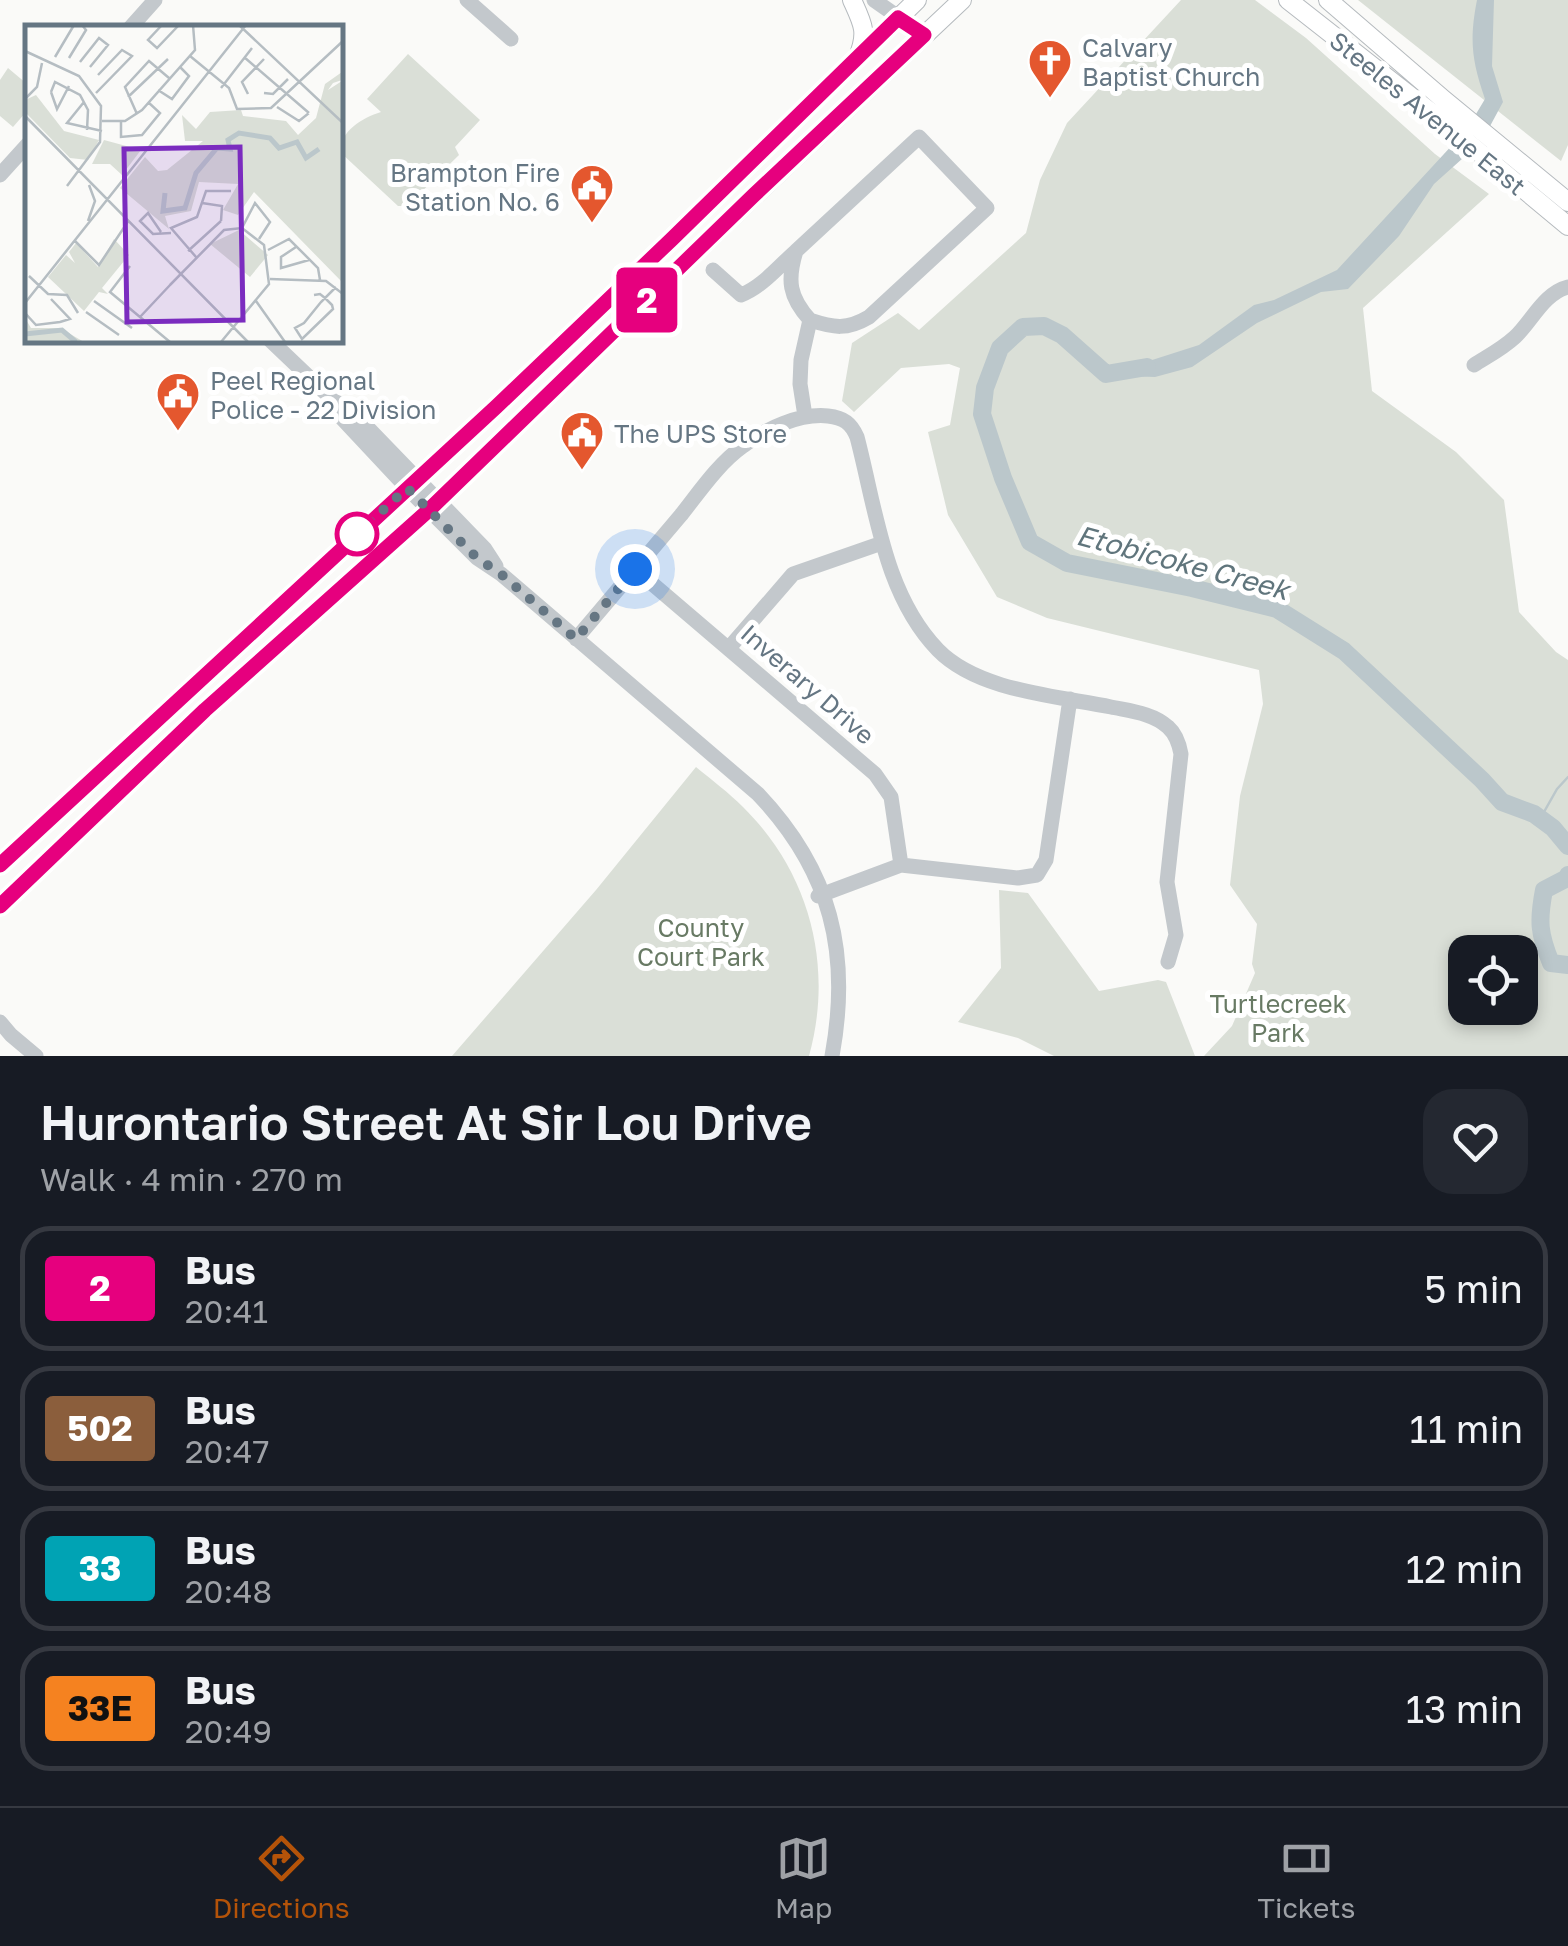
<!DOCTYPE html>
<html lang="en">
<head>
<meta charset="utf-8">
<style>
  :root { --surface:#171b24; --page:#242831; --text:#f1f3f6; --muted:#9ea1a6; --line:#363941; --accent:#b45309 }
  body { margin:0; font-family:"Golos Text",sans-serif; background:var(--page); color:var(--text); height:100vh; display:flex; flex-direction:column; font-size:38px; white-space:nowrap }
  * { box-sizing:border-box; margin:0 }
  p { font-size:32px; color:var(--muted) }
  .icon { flex:none; width:55px; height:55px; fill:none; stroke:currentColor; stroke-width:2; stroke-linecap:round; stroke-linejoin:round }
  .map { position:relative; height:1056px; overflow:hidden }
  .sheet { display:flex; flex-direction:column; background:var(--surface); flex:1 }
  .sheet>* { flex:none }
  .badge { padding:0 20px; border-radius:8px; font-size:35px; line-height:65px }
  .fabs { position:absolute; left:1448px; top:935px; display:grid; gap:20px }
  .fabs a { display:grid; place-items:center; width:90px; height:90px; border-radius:20px; background:var(--surface); box-shadow:0 5px 15px #0003; font-size:50px }
  .you { position:absolute; width:50px; height:50px; margin:-25px; border:8px solid #fff; border-radius:50%; background:#1a73e8; box-shadow:0 0 0 15px #1a73e833 }
  .map>.badge { position:absolute; translate:-50% -50%; box-shadow:0 0 0 5px #fff }
  .round { display:grid; place-items:center; flex:none; width:105px; height:105px; border-radius:30px; background:var(--page) }
  .head { display:flex; align-items:center; justify-content:space-between; height:170px; padding:0 40px }
  h1 { font-size:48px; font-weight:600; line-height:75px }
  ul { padding:0; list-style:none }
  li { display:flex; align-items:center; gap:30px; height:125px; margin:0 20px 15px; padding:0 20px; border:5px solid var(--line); border-radius:30px }
  li div { flex:1 }
  li b { display:block; font-size:38px }
  li em { font-style:normal }
  li .badge { min-width:110px; font-weight:700; text-align:center }
  .dock { display:flex; justify-content:space-around; align-items:center; height:140px; border-top:2px solid var(--line); background:var(--surface); font-size:28px; color:var(--muted) }
  .dock a { display:grid; justify-items:center; gap:5px }
  .dock .on { color:var(--accent) }
  .map>svg:first-child { display:block }
  .green { fill:#dadfd7; fill-rule:evenodd }
  .water { fill:#bbc7cb }
  .lines { fill:none; stroke-linecap:round; stroke-linejoin:round }
  .stream { stroke:#bbc7cb; stroke-width:2.5 }
  .river { stroke:#bbc7cb; stroke-width:18 }
  .major-casing { stroke:#b5babe; stroke-width:20 }
  .minor { stroke:#c3c8cc; stroke-width:15 }
  .major { stroke:#fff; stroke-width:18 }
  .line-casing { stroke:#fff; stroke-width:22 }
  .line { stroke:#e6007e; stroke-width:15 }
  .walk { stroke:#657683; stroke-width:10; stroke-dasharray:0 18 }
  .stop-dot { fill:#fff; stroke:#e6007e; stroke-width:5 }
  .labels { text-anchor:middle; dominant-baseline:central; stroke-width:10; stroke-linejoin:round; paint-order:stroke }
  .poi-label { font-size:25px; fill:#657683; stroke:#fff; text-anchor:start }
  .street-label { font-size:25px; fill:#657683; stroke:#fff }
  .park-label { font-size:25px; fill:#687a64; stroke:#fff }
  .water-label { font-size:28px; font-style:italic; fill:#60757c; stroke:#fff }
  .inset-river { fill:none; stroke:#bbc7cb; stroke-width:5 }
  .inset-road { fill:none; stroke:#b5bdc2; stroke-width:2.5 }
  .view { fill:#7b2cbf; fill-opacity:0.15; stroke:#7b2cbf; stroke-width:5 }
  .inset-edge { fill:none; stroke:#657683; stroke-width:5 }
</style>
</head>
<body>
<div class="map">
<svg width="1568" height="1056" viewBox="0 0 1568 1056">
  <rect width="100%" height="100%" fill="#fafaf8"/>
  <path class="green" d="M 1181,0 L 1255,0 L 1306,38 L 1435,154 L 1489,194 L 1363,308 L 1372,391 L 1456,452 L 1504,500 L 1519,612 L 1556,652 L 1568,660 L 1568,1056 L 1204,1056 L 1232,1026 L 1255,973 L 1252,964 L 1257,924 L 1230,885 L 1240,796 L 1263,704 L 1259,670 L 1047,618 L 997,597 L 948,515 L 928,432 L 950,425 L 960,368 L 949,364 L 901,368 L 854,412 L 842,401 L 852,343 L 898,313 L 919,330 L 1026,233 L 1040,180 L 1067,123 ZM 1465,952 L 1520,952 L 1520,1008 L 1465,1008 Z
    M 1358,0 L 1568,0 L 1568,145 L 1561,161 Z
    M 408,54 L 480,120 L 455,147 L 459,155 L 407,206 L 398,206 L 340,152 C 340,131 362,118 381,112 L 367,99 Z
    M 8,68 L 27,84 L 27,111 L 13,127 L 0,116 L 0,80 Z
    M 696,767 C 712,780 729,793 743,807 C 810,873 834,966 809,1056 L 452,1056 L 596,890 Z
    M 999,890 L 1028,893 L 1099,991 L 1158,980 L 1166,982 L 1195,1056 L 1054,1056 L 1018,1038 L 958,1022 L 1001,968 Z"/>
  <path class="water" d="M 1477,0 L 1494,0 L 1492,66 L 1503,102 L 1482,141 L 1434,184 L 1399,236 L 1348,289 L 1321,292 L 1257,323 L 1192,367 L 1155,377 L 1124,376 L 1124,369 L 1199,345 L 1254,305 L 1274,300 L 1337,270 L 1467,129 L 1485,99 C 1472,61 1469,41 1477,0 Z"/>
  <g class="lines">
    <path class="stream" d="M 1540,819 L 1557,789 L 1568,777"/>
    <path class="river" d="M 1147,367 L 1106,374 L 1062,335 L 1044,326 L 1023,327 L 1000,348 L 985,388 L 982,414 L 1003,478 L 1030,542 L 1067,563 L 1192,588 L 1277,609 L 1344,651 L 1482,780 L 1502,802 L 1534,814 L 1553,828 L 1568,846
      M 1568,875 L 1567,878 L 1544,890 C 1538,921 1539,934 1551,963 L 1568,965"/>
    <defs>
      <path id="major" d="M 852,0 C 863,24 868,32 858,57
        M 1288,0 L 1432,113 L 1568,226
        M 1328,0 L 1443,99 L 1568,202
        M 0,865 L 496,407 L 672,239 L 917,0
        M 0,906 L 205,710 L 429,510 L 755,195 L 962,0"/>
    </defs>
    <use href="#major" class="major-casing"/>
    <path class="minor" d="M 467,0 L 511,39
      M 874,0 L 924,35
      M 130,28 L 155,0
      M 919,137 L 987,208 L 869,317 C 847,330 834,328 810,320 C 789,297 787,280 796,251 Z
      M 0,175 L 28,144
      M 713,270 L 741,295 C 762,287 779,266 796,251
      M 270,340 L 334,401 C 348,406 357,420 369,429 L 485,549 L 496,566
      M 1474,365 C 1488,356 1502,349 1515,337 C 1532,321 1544,293 1568,287
      M 334,401 L 334,410 L 407,488 L 477,558 L 501,574 L 758,794 C 831,871 851,953 832,1056
      M 805,416 L 800,384 L 801,360 L 810,320
      M 635,569 L 875,774 L 891,797 L 901,865
      M 576,639 C 611,598 646,556 681,515 C 700,491 718,464 743,446 C 765,429 800,413 828,416 C 844,418 851,423 857,437 C 876,509 884,594 938,650 C 978,691 1057,696 1111,707 C 1130,711 1153,713 1168,727 C 1176,734 1179,743 1181,754 L 1167,882 L 1176,935 L 1168,962
      M 729,648 L 793,574 L 882,543
      M 818,896 L 901,865 L 1018,878 L 1037,875 L 1046,860 L 1070,699
      M 0,1022 L 11,1035 L 36,1056"/>
    <use href="#major" class="major"/>
  </g>
  <g class="lines">
    <defs>
      <path id="line" d="M 0,865 L 496,407 L 672,239 L 898,18 L 924,35 L 754,195 L 429,510 L 205,710 L 0,906"/>
    </defs>
    <use href="#line" class="line-casing"/>
    <use href="#line" class="line"/>
    <path class="walk" d="M 357,534 L 407,488 L 477,558 L 501,574 L 576,639 L 635,569"/>
  </g>
  <defs>
    <symbol id="church-pin" viewBox="-11 -11 22 30"><path d="M0 17L-7.5 6A9.5 9.5 0 1 1 7.5 6Z" fill="#e4572e" stroke="#fff"/><path d="M-1.2-6h2.4v3.5h3.3v2.4h-3.3V6h-2.4V-.1h-3.3v-2.4h3.3Z" fill="#fff"/></symbol>
    <symbol id="civic-pin" viewBox="-11 -11 22 30"><path d="M0 17L-7.5 6A9.5 9.5 0 1 1 7.5 6Z" fill="#e4572e" stroke="#fff"/><path d="M-.6-6.5H3V-4.5H.6V-3L4-1V1h2V6H-6V1h2V-1L-.6-3ZM-1.2 2.5V6h2.4V2.5Z" fill="#fff"/></symbol>
  </defs>
  <g fill-rule="evenodd">
    <use href="#church-pin" x="1025" y="36" width="50" height="68"/>
    <use href="#civic-pin" x="567" y="161" width="50" height="68"/>
    <use href="#civic-pin" x="153" y="369" width="50" height="68"/>
    <use href="#civic-pin" x="557" y="408" width="50" height="68"/>
  </g>
  <circle class="stop-dot" cx="357" cy="534" r="20"/>
  <g class="labels">
    <g class="poi-label">
      <text x="1082" y="47">Calvary<tspan x="1082" dy="29">Baptist Church</tspan></text>
      <text x="560" y="172" text-anchor="end">Brampton Fire<tspan x="560" dy="29">Station No. 6</tspan></text>
      <text x="210" y="380">Peel Regional<tspan x="210" dy="29">Police - 22 Division</tspan></text>
      <text x="614" y="433">The UPS Store</text>
    </g>
    <g class="street-label">
      <text transform="translate(1428 113) rotate(39)">Steeles Avenue East</text>
      <text transform="translate(808 684) rotate(41)">Inverary Drive</text>
    </g>
    <g class="park-label">
      <text x="701" y="927">County<tspan x="701" dy="29">Court Park</tspan></text>
      <text x="1278" y="1003">Turtlecreek<tspan x="1278" dy="29">Park</tspan></text>
    </g>
    <g class="water-label">
      <text transform="translate(1183 562) rotate(15)">Etobicoke Creek</text>
    </g>
  </g>
  <g transform="translate(25 25)">
    <rect width="318" height="318" fill="#fafaf8"/>
    <path d="M 317,47 L 317,55 L 308,58 L 303,65 L 317,56 L 317,257 L 229,167 L 213,190 L 198,185 L 213,159 L 174,157 L 166,186 L 140,191 L 144,204 L 95,163 L 120,132 L 133,146 L 142,145 L 178,116 L 160,116 L 157,90 L 171,104 L 185,87 L 216,85 L 218,91 L 261,96 L 273,110 L 291,93 L 300,59 ZM 11,70 L 39,106 L 74,115 L 63,135 L 45,133 L 0,87 L 0,75 ZM 79,115 L 116,125 L 97,150 L 85,139 L 67,139 ZM 214,205 L 243,230 L 225,252 L 185,219 ZM 89,214 L 104,230 L 77,263 L 83,269 L 74,267 L 59,286 L 23,252 L 41,230 L 50,238 L 44,227 L 51,218 L 73,242 ZM 0,293 L 6,303 L 35,303 L 59,317 L 0,317 Z" fill="#dadfd7"/>
    <path class="inset-river" d="M 140,168 L 138,186 L 160,183 L 171,148 L 192,123 L 205,124 L 203,115 L 214,108 L 245,113 L 254,123 L 272,117 L 281,133 L 294,124M 0,309 L 37,305 L 51,317"/>
    <path class="inset-road" d="M 137,0 L 123,15 L 132,23 L 154,0M 214,0 L 318,98M 0,26 L 54,51 L 76,81 L 75,117 L 42,161M 165,31 L 204,63 L 212,84 L 246,83 L 318,16M 30,32 L 49,0M 219,32 L 284,88M 44,33 L 61,5 L 57,0M 55,37 L 74,13 L 83,20 L 65,42M 196,63 L 227,23M 133,65 L 147,74 L 164,51 L 155,42M 26,67 L 30,57 L 55,70 L 63,85 L 62,105M 26,67 L 32,84 L 44,61M 71,68 L 107,31 L 97,25 L 73,50M 239,68 L 248,69 L 263,54M 223,69 L 217,57 L 239,34M 103,72 L 143,34M 0,74 L 12,62 L 17,38M 59,77 L 42,98 L 77,106M 252,82 L 274,96 L 284,88M 112,89 L 100,62 L 124,36 L 144,53M 0,91 L 223,317M 77,96 L 100,96 L 117,85 L 170,25 L 168,0M 96,97 L 96,112 L 117,110 L 135,88 L 123,77M 177,178 L 197,181 L 196,196M 63,196 L 70,176 L 64,160M 217,203 L 230,178 L 245,197 L 234,214M 136,207 L 123,188 L 115,196 L 128,209 L 146,208M 50,216 L 74,240 L 104,195M 271,222 L 256,232 L 256,243 L 284,235M 243,225 L 264,214 L 293,243 L 295,255M 163,226 L 196,196M 171,232 L 146,203 L 172,192 L 181,166 L 206,166M 105,241 L 85,267 L 145,317M 4,251 L 23,269 L 42,270 L 53,288M 245,254 L 301,256 L 318,269M 145,260 L 199,205 L 217,203 L 239,220 L 244,259 L 196,317M 289,270 L 295,269 L 300,273 L 307,280 L 308,284 L 277,314 L 270,303 L 279,298 L 296,277 L 311,262M 26,274 L 45,294 L 35,297M 69,276 L 107,303M 231,276 L 260,317M 0,278 L 221,0M 61,287 L 94,310M 0,288 L 11,300 L 35,297M 115,292 L 146,259"/>
    <path class="view" d="M 215,122 L 218,295 L 102,297 L 99,124 Z"/>
    <rect width="318" height="318" class="inset-edge"/>
  </g>
</svg>
<div class="fabs">
<a><svg class="icon" aria-label="locate" viewBox="0 0 24 24"><circle cx="12" cy="12" r="6"/><path d="M12 2v4M12 18v4M2 12h4M18 12h4"/></svg></a>
</div>
<div class="you" style="left:635px;top:569px"></div>
<b class="badge" style="left:647px;top:300px;background:#e6007e;color:#fff">2</b>
</div>
<section class="sheet">
<div class="head"><div><h1>Hurontario Street At Sir Lou Drive</h1><p>Walk · 4 min · 270 m</p></div><a class="round"><svg class="icon" aria-label="heart" viewBox="0 0 24 24"><path d="M12 20l-8-8c-3-5 5-10 8-4 3-6 11-1 8 4z"/></svg></a></div>
<ul>
<li><span class="badge" style="background:#e6007e;color:#fff">2</span><div><b>Bus</b><p>20:41</p></div><em>5 min</em></li>
<li><span class="badge" style="background:#8b5e3c;color:#fff">502</span><div><b>Bus</b><p>20:47</p></div><em>11 min</em></li>
<li><span class="badge" style="background:#00a3b4;color:#fff">33</span><div><b>Bus</b><p>20:48</p></div><em>12 min</em></li>
<li><span class="badge" style="background:#f58220;color:#111">33E</span><div><b>Bus</b><p>20:49</p></div><em>13 min</em></li>
</ul>
</section>
<nav class="dock">
<a class="on"><svg class="icon" aria-label="directions" viewBox="0 0 24 24"><path d="M12 3l9 9-9 9-9-9zM9 14v-3h6M13 9l2 2-2 2"/></svg>Directions</a>
<a><svg class="icon" aria-label="map" viewBox="0 0 24 24"><path d="M3 6l6-2 6 2 6-2v14l-6 2-6-2-6 2zM9 4v14M15 6v14"/></svg>Map</a>
<a><svg class="icon" aria-label="tickets" viewBox="0 0 24 24"><path d="M3 7h18v10H3zM15 7v10"/></svg>Tickets</a>
</nav>
</body>
</html>
